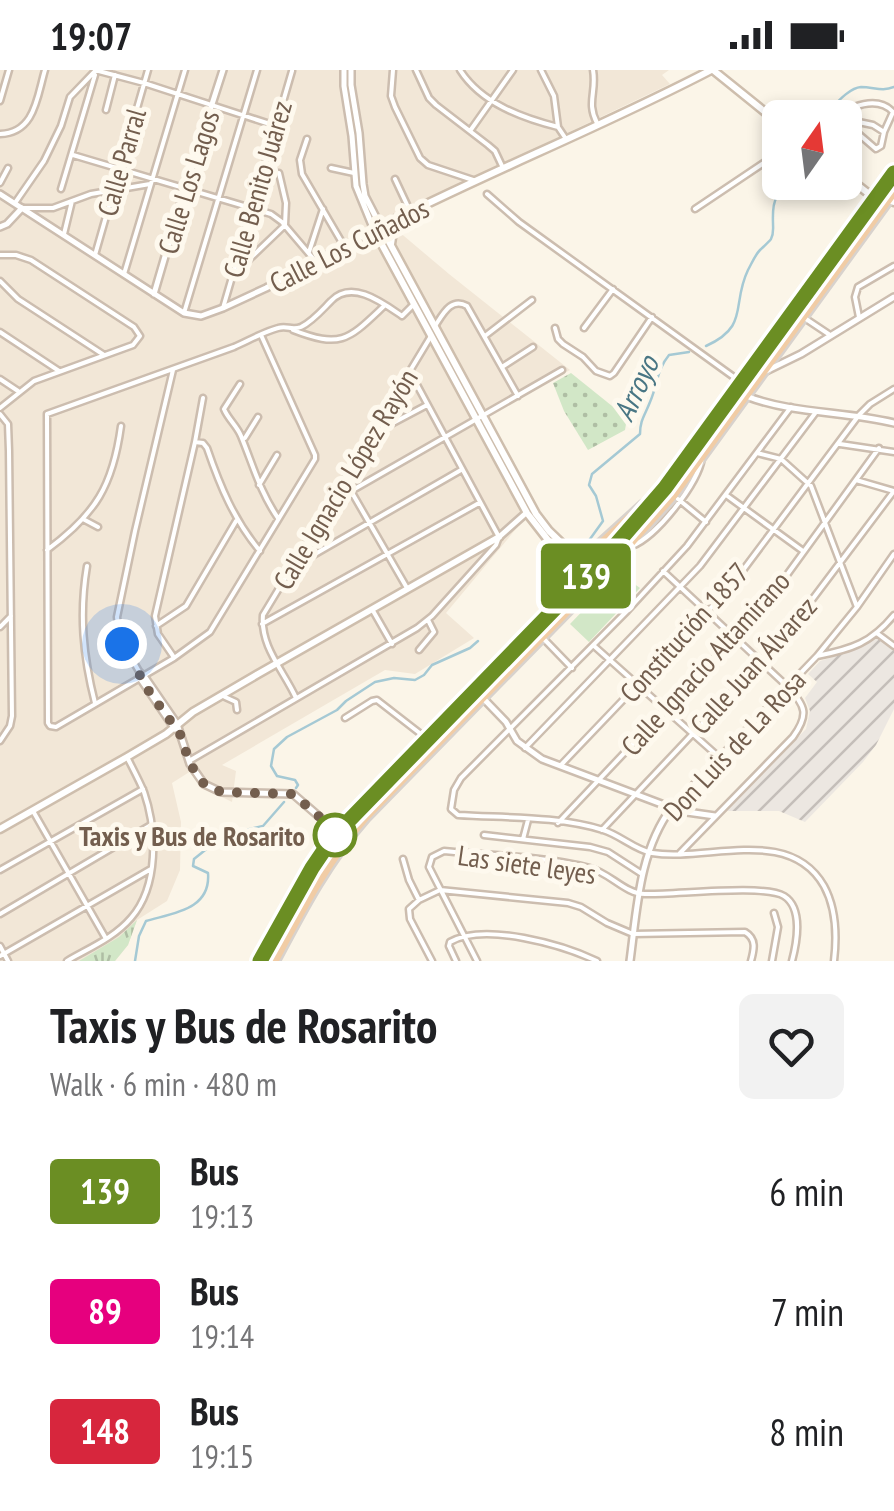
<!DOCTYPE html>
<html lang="en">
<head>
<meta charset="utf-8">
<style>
  :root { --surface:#fff; --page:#f2f2f2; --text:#202124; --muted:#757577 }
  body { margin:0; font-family:"PT Sans Narrow",sans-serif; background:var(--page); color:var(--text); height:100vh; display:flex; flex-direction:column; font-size:38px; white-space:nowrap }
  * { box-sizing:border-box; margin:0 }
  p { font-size:32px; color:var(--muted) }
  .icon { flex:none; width:55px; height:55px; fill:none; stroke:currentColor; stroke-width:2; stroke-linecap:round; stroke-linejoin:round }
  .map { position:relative; height:891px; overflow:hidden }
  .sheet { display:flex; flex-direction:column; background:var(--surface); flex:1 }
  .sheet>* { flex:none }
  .badge { padding:0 20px; border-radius:8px; font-size:35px; line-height:65px }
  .needle { width:65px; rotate:14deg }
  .buttons { position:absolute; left:762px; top:30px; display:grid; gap:20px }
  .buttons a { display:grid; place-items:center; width:100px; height:100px; border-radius:15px; background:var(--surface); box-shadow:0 5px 15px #0003; font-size:50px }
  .you { position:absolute; width:50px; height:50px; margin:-25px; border:8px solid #fff; border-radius:50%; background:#1a73e8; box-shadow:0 0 0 15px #1a73e833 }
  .map>.badge { position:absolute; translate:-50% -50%; box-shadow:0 0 0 5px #fff }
  .round { display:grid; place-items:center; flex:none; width:105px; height:105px; border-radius:15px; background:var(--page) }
  .overview { display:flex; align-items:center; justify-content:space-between; height:170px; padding:0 50px }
  h1 { font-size:48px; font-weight:700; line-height:75px }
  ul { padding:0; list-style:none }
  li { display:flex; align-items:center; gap:30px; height:120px; padding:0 50px }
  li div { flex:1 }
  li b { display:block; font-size:38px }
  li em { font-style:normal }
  li .badge { min-width:110px; font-weight:700; text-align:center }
  .status { display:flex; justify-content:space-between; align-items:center; height:70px; padding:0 50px; background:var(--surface); direction:ltr }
  .status svg { height:28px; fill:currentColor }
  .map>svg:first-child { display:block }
  .residential { fill:#f2e7d7 }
  .industrial { fill:url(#industrial-furrows) }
  .grass { fill:url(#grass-dots) }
  .park { fill:url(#park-tufts) }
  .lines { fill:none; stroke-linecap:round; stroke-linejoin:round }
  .stream { stroke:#a5c9d4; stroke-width:2.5 }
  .minor-casing { stroke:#ccbdaf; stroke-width:9 }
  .tertiary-casing { stroke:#ccbdaf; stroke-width:10 }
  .secondary-casing { stroke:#cebead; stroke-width:11 }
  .trunk-casing { stroke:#d8d2cd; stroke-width:14 }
  .minor { stroke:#fff; stroke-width:4 }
  .tertiary { stroke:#fff; stroke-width:5 }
  .secondary { stroke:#fff; stroke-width:6 }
  .trunk { stroke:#f1cca5; stroke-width:9 }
  .line-casing { stroke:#fff; stroke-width:22 }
  .line { stroke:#6b8e23; stroke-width:15 }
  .walk { stroke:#735e4e; stroke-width:10; stroke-dasharray:0 18 }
  .stop-dot { fill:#fff; stroke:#6b8e23; stroke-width:5 }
  .labels { text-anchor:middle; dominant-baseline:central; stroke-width:10; stroke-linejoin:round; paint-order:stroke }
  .street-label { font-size:28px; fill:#735e4e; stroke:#fef9ee }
  .stop-label { font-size:28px; font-weight:bold; fill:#735e4e; stroke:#fef9ee; text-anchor:end }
  .water-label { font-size:30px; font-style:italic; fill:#497684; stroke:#fef9ee }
</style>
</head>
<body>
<div class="status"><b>19:07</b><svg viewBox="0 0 49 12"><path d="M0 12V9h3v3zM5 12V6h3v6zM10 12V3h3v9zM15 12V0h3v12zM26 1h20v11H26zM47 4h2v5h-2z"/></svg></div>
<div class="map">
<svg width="894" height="891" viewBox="0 0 894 891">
  <defs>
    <pattern id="industrial-furrows" width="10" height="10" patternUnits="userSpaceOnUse" patternTransform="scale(2.5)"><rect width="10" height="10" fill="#ece7e1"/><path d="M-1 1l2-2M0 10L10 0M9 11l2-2" fill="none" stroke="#c4beb9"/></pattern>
    <pattern id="grass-dots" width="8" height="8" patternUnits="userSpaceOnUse" patternTransform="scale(2.5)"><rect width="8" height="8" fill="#d2e7c7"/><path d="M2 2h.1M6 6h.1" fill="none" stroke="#afbea4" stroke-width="1.8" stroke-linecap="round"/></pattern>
    <pattern id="park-tufts" width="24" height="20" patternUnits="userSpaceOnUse" patternTransform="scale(2.5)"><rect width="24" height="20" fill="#d2e7c7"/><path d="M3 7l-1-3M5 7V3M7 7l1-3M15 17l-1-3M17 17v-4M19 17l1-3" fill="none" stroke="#afbea4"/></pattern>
  </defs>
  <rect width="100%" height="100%" fill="#fbf5e8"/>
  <path class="residential" d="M 0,0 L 669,0 L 662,5 L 670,14 L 385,150 L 449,204 L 570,300 L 474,354 L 526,447 L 446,543 L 474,568 L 415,604 L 385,600 L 222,695 L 236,701 L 232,732 L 204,718 L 191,701 L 172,713 L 181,752 L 180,800 L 167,831 L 137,850 L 128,875 L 115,891 L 0,891 Z"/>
  <path class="industrial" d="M 878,568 L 894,580 L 894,639 L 876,675 L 863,692 L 805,752 L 779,741 L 727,741 L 806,659 L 810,641 L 805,628 L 817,612 L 808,604 L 820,591 L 851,581 Z"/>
  <path class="grass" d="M 571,303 L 627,348 L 625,360 L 588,380 L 564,341 L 553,313 Z"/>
  <path class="park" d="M 619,503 L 640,518 L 589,572 L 570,554 Z
    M 137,850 L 128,875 L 115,891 L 79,891 L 119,867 Z"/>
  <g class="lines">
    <path class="stream" d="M 821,48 C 832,39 847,18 861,17 C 874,17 882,22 894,17
      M 706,276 C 750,256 731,235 748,200 C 752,193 755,185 760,180 C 762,178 770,171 771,169 C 774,163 773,159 773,153 C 772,127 775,125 798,112
      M 585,476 L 603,451 L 596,426 L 589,415 L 592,404 L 640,364 C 640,350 645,345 650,332 C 658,314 656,301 669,285 L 689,282
      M 296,718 L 298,715 L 295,710 L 277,706 L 271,696 L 274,679 L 287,667 L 337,640 L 346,631 L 375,612 L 394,608 L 415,610 L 424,605 L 432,595 L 470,578 L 478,571
      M 135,891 L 139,866 L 146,851 C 173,843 211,840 208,803 L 193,796 L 194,789 L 224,765 L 263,756 L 284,732"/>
    <defs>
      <path id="minor" d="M 95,0 L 144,13 L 276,56
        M 393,0 L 391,26 L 395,37 L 420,88 L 428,95 L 476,111
        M 416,0 L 429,28 L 436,35 L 488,75 L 495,81 L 503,98
        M 460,0 C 481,33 522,48 558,57
        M 541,0 L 554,26 L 558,57 L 566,69
        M 593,0 C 597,22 586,32 597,53
        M 0,31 L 9,0
        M 106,40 L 115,5
        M 847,54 L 876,79 L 881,76 L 884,62
        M 845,59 L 854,37 C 868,32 883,31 893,42 L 884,62 L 873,55 L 849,50
        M 470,61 L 513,0
        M 0,64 C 35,63 37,27 45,0
        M 307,69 L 300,90 L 302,104 L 344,176
        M 73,85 L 271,144 L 282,152 L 316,192
        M 331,98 L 354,103
        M 395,109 L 410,141
        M 0,113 L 8,98
        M 61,119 L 95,5
        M 487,124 L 519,152 L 742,313
        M 15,133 L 44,91 L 61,56 L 70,27 L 96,0
        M 23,138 L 53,138 L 91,124 L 150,114
        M 695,139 L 780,82
        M 64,164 L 72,131
        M 309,182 L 323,139
        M 0,185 L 16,185 L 31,190 L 134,257 L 140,266 L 133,275 L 34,311 L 0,338
        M 95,185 L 148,0
        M 235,203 L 285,155 L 286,133 L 279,103
        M 124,204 L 185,0
        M 0,211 L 18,229 L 104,285
        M 223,238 L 292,1
        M 184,243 L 257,0
        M 803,247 L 830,265
        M 859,247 L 855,227 L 858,217 L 894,196
        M 435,256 C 443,244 451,227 467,236 L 518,326
        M 555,258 L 558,269 L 563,274 L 583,287 L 596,301 L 610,306 L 614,303 L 652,247
        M 584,258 L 613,219
        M 293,260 C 342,279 349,269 384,236
        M 0,262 L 59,301
        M 261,265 L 315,385 L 315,389 L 210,562 L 174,588 L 56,657 L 50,656 L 48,653 L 47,344 L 234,277 C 248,271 263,262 278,258 C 288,255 291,261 301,257 C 313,251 322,240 331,231 C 352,209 383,233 402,246 L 414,234
        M 485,266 L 532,230
        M 502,297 L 533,277
        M 0,309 L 18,321
        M 240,314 L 224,339 C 228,349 237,356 241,366 C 253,395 260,422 278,448
        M 791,337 L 687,476 L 627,541 L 461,708 L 454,720 L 451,739 L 458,745 C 505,748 558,746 603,760 C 620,765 635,780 652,783 C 708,792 789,755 824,816 C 836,838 837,866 834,891
        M 0,344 L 8,354 L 9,381 L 12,646 L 10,656 L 0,671
        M 376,362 L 427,335
        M 245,368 L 258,347
        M 195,372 L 203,328
        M 840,374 L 894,382
        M 757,383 L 781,389 L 811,416 L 857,537
        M 856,410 L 894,421
        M 342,412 L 351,421 L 407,518
        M 259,415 L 277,385
        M 351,421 L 562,300
        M 726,425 L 803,481
        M 678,429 L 706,452
        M 83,449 L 98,457
        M 632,476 C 656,467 698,414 702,388
        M 47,480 C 96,444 113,415 121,356
        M 296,495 L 461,400
        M 87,496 C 79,544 83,586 95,633
        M 663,501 L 788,617 C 806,636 809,645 793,667 L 680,783
        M 372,539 L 392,574
        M 262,554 L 479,433
        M 156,556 L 186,536 L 236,451
        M 0,557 L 11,546
        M 878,564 L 894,576
        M 542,567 L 572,598
        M 593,575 L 720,688
        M 419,580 L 434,562 L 428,550
        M 173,586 L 158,564 L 155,546 L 195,372 L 203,373 L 207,378 C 220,416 234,450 260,481
        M 817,586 C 852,579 871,573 894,545
        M 140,603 L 119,567 L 117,547 L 135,461 L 173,300
        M 225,627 L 236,632 L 237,640
        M 296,628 C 284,601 260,577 263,545 L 431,266
        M 345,648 L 372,631 L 377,630 L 426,668
        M 525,678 L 700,496 L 816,342
        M 189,691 L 417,558 L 432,546 L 496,475 L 499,467 L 410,302
        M 561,695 L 729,519 L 859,345 L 870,334 L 894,319
        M 673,736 L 817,586 L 857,537 L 894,484
        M 33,741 L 105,867
        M 558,753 L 768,531 L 879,378
        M 602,760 L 784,567 L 894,421
        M 484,765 L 590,777 L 608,782 L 642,804
        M 523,769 L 528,750
        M 403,789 L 409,810 L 419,830
        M 0,800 L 143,719
        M 0,844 L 151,755
        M 0,876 L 8,891
        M 0,886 L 151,799
        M 67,891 C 89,878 114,868 131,848 C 159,816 157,760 144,722 C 139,710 133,699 127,687
        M 432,891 L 410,849 L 409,839 L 419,830 L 440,820 L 568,833 L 581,837 L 607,853 L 633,864 L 745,862 C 757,869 754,880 751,891
        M 456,891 L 449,876 L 450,872 C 485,852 563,875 597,891
        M 477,891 L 429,797 L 432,787 L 444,781 C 492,786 543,786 590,798 C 610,803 625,824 645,824 C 674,825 764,814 784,826 C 803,838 797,872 792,891
        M 772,891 L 778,857 L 774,843"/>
      <path id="tertiary" d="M 351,0 L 351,15 L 359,63 L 363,114 L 365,126 L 381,157
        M 0,124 L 184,243 L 201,246 L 223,238 L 266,218 L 374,160 L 356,116 L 352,66 L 344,16 L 344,0
        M 0,157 L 7,154 L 22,138
        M 154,224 L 185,118 L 223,0
        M 764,302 L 801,284 L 894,227
        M 746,326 C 792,344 845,341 894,353
        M 499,467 L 526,443
        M 140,603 L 144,606 L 177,654 L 190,694 L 204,714 L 221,722 L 293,724 L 337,762
        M 140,603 L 140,608 L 175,659
        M 481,626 L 506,652 L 517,671 L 542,689 L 680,741 L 715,746
        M 630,891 C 637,839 639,781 672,737"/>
      <path id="secondary" d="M 713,0 L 780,54
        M 845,105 L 869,124 L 894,132
        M 381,157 L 536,444 L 549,461 L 575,486
        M 391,174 L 395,149
        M 566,493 L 527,443 L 374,160 C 485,103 600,58 711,0
        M 0,759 L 127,687 L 166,664 L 193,642 L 258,604 L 499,467"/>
      <path id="trunk" d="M 551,547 L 548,540 L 549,534 L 562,512 L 566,493 L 575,486 L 583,487 L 590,484 L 644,435
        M 260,891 L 311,798 L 337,762 L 606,486 L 665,418 L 894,103
        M 274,891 C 301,840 327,790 365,747 L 596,511 L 673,425 L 894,121"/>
    </defs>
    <use href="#minor" class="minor-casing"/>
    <use href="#tertiary" class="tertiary-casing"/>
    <use href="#secondary" class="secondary-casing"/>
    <use href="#trunk" class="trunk-casing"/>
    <use href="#minor" class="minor"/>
    <use href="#tertiary" class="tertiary"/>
    <use href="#secondary" class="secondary"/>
    <use href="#trunk" class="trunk"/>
  </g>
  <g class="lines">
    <defs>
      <path id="line" d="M 260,891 L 312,798 L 333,767 L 606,486 L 665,418 L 894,103"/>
    </defs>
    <use href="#line" class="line-casing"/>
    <use href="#line" class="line"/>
    <path class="walk" d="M 122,574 L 150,623 L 180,664 L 190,694 L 204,714 L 221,722 L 293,724 L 337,762 L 335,765"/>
  </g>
  <circle class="stop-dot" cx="335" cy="765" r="20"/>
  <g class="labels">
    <g class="street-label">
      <text transform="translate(121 92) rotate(-74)">Calle Parral</text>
      <text transform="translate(188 112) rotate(-73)">Calle Los Lagos</text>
      <text transform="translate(257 119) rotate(-74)">Calle Benito Juárez</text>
      <text transform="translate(349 175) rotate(-27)">Calle Los Cuñados</text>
      <text transform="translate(345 409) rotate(-59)">Calle Ignacio López Rayón</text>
      <text transform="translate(684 562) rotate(-48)">Constitución 1857</text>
      <text transform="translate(705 593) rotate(-48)">Calle Ignacio Altamirano</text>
      <text transform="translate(753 595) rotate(-48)">Calle Juan Álvarez</text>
      <text transform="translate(734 675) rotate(-47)">Don Luis de La Rosa</text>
      <text transform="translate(527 794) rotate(8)">Las siete leyes</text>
    </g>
    <g class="stop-label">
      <text x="305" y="765">Taxis y Bus de Rosarito</text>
    </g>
    <g class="water-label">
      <text transform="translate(635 318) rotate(-65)">Arroyo</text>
    </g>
  </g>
</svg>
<div class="buttons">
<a><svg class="needle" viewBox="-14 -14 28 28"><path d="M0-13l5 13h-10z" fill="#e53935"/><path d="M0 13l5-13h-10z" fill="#757577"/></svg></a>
</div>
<div class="you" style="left:122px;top:574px"></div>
<b class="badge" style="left:586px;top:506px;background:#6b8e23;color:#fff">139</b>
</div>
<section class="sheet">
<div class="overview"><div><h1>Taxis y Bus de Rosarito</h1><p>Walk · 6 min · 480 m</p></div><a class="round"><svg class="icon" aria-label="heart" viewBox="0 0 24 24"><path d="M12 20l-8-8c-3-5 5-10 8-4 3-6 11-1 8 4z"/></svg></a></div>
<ul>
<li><span class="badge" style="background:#6b8e23;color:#fff">139</span><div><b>Bus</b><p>19:13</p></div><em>6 min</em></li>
<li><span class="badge" style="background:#e6007e;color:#fff">89</span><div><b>Bus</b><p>19:14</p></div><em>7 min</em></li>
<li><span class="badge" style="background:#d7263d;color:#fff">148</span><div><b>Bus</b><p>19:15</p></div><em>8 min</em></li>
</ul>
</section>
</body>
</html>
